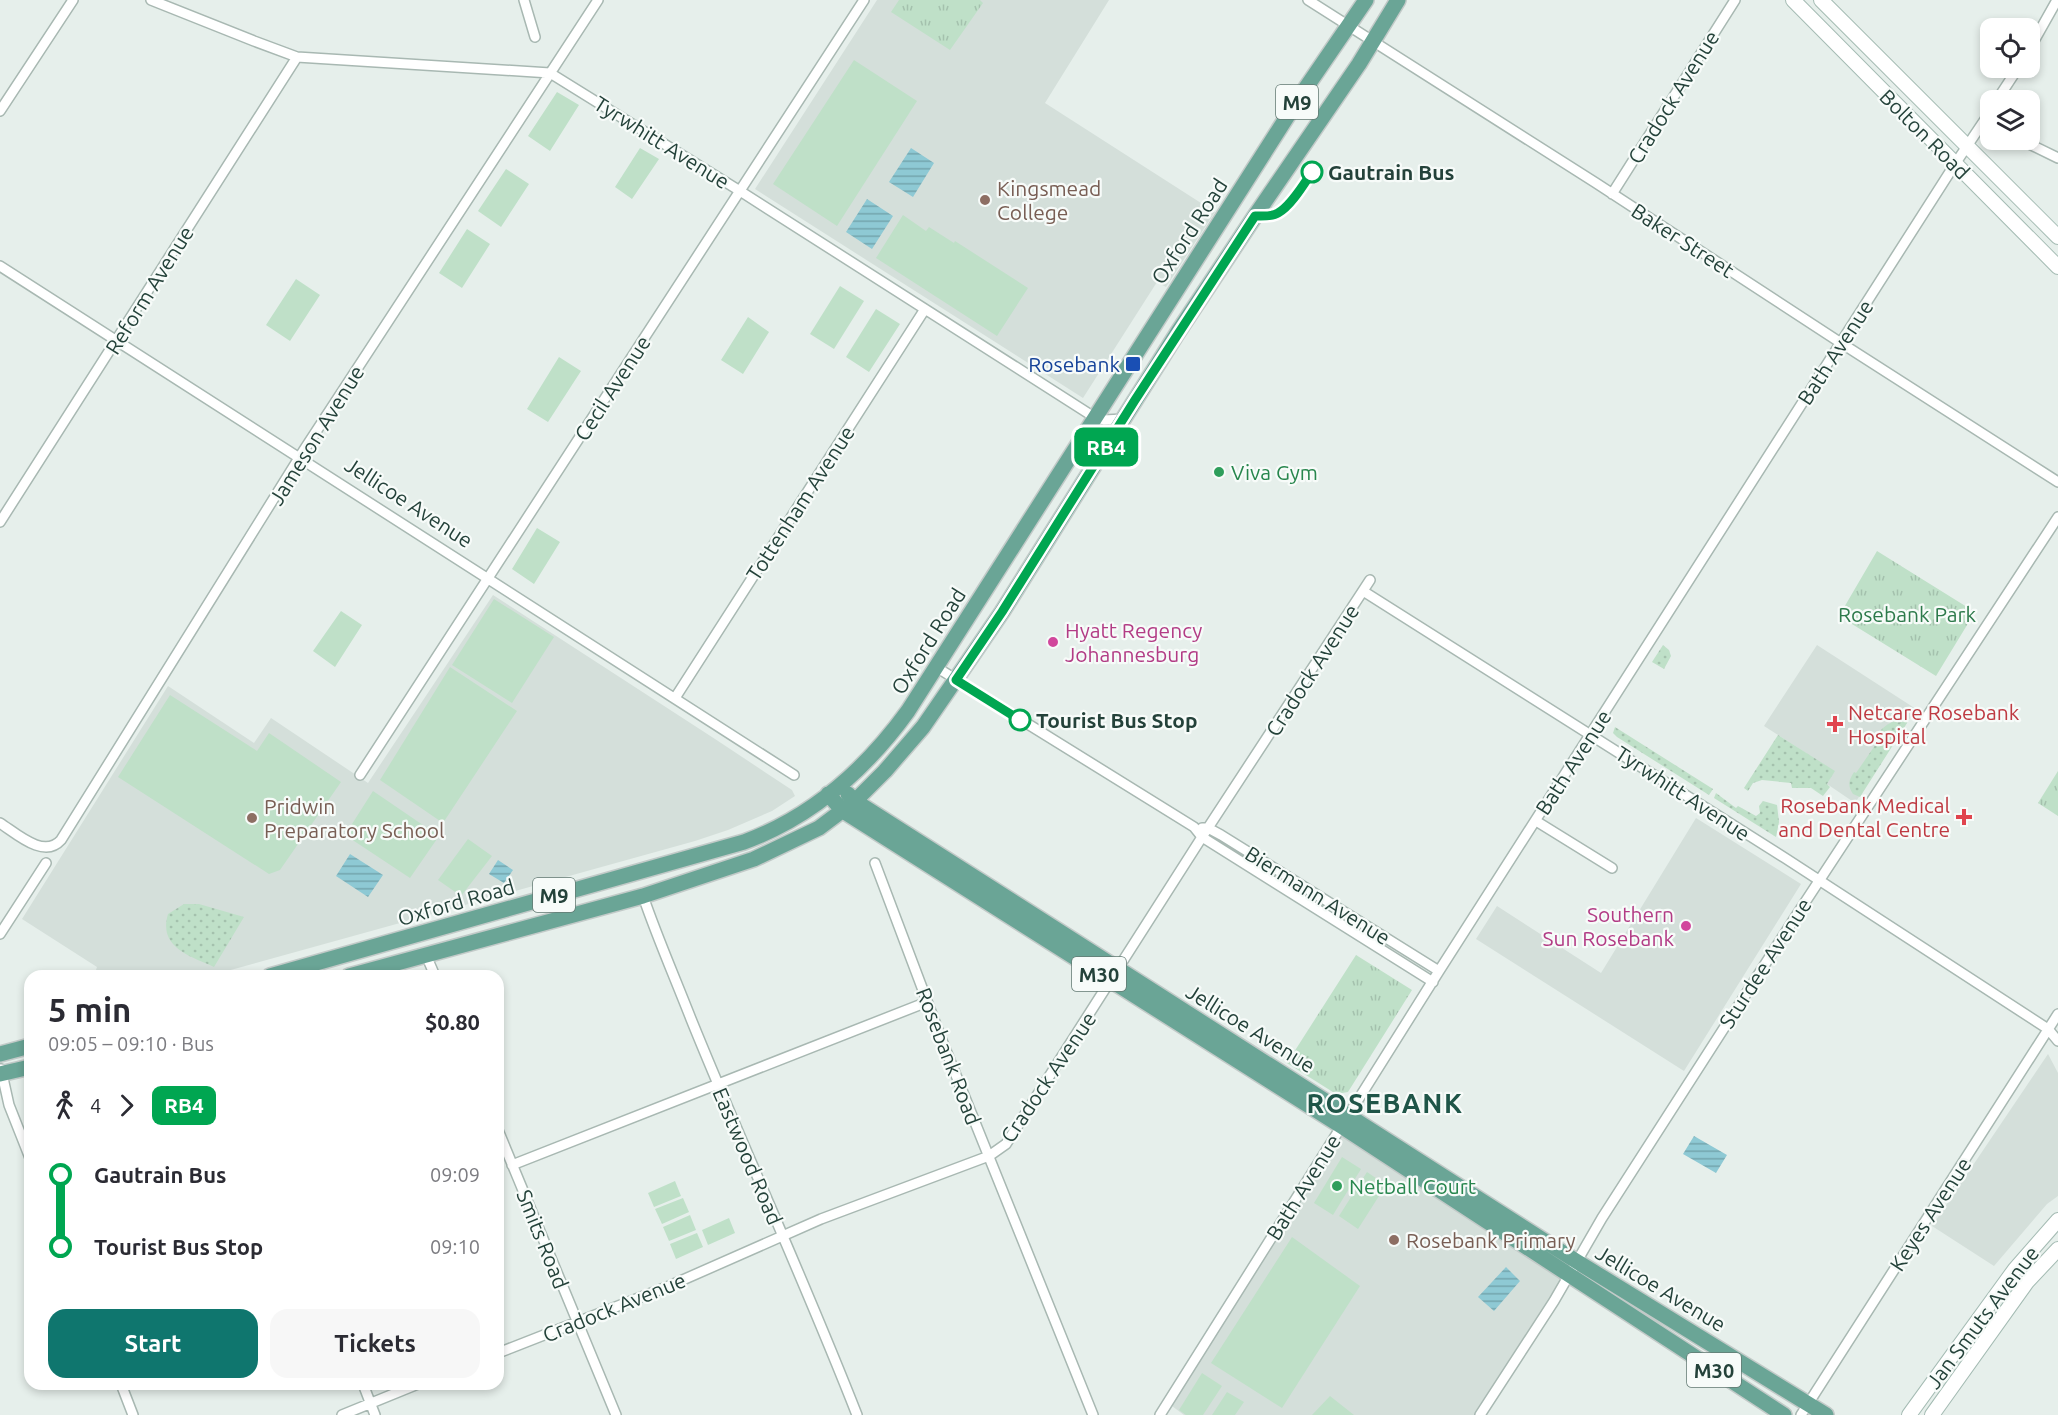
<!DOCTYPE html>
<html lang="en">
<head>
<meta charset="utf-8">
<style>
  :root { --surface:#fff; --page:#f7f7f7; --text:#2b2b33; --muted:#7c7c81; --accent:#0f766e }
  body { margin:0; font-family:Ubuntu,sans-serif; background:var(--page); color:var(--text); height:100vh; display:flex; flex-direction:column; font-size:22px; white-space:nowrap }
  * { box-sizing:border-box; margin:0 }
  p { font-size:20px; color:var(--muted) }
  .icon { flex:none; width:33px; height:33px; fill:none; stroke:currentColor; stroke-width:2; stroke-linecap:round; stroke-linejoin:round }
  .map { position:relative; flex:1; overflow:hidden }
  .details { position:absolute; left:24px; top:970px; width:480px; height:420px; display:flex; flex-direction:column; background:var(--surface); border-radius:18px; box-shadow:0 3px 9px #0003 }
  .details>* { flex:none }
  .badge { padding:0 12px; border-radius:9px; font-size:21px; line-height:39px }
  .tools { position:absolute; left:1980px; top:18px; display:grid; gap:12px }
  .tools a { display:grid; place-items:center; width:60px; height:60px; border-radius:12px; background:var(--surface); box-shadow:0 3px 9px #0003; font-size:30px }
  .map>.badge { position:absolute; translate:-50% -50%; box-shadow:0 0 0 3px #fff }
  .legs { display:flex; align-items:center; gap:9px; height:66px; padding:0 24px; font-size:20px }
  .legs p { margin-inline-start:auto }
  .summary { display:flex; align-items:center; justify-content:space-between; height:102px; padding:0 24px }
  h1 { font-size:33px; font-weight:700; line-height:45px }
  .cta { display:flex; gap:12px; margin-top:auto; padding:12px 24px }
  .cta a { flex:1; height:69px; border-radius:18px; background:var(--accent); color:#fff; font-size:24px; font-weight:700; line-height:69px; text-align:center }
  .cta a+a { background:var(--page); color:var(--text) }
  ul { padding:0 24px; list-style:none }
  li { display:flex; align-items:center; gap:21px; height:72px; font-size:22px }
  li i { display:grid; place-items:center; width:9px; height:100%; margin:0 8px; background:currentColor }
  li i::after { content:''; width:15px; height:15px; margin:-8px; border:4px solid; border-radius:50%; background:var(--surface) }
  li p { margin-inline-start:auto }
  li:first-child i { background:linear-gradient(#0000 50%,currentColor 0) }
  li:last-child i { background:linear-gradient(currentColor 50%,#0000 0) }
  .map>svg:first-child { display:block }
  .built { fill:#d4dfda }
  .grass { fill:url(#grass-dots) }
  .park { fill:url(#park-tufts) }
  .pitch { fill:#bfe0c8 }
  .water { fill:url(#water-rules) }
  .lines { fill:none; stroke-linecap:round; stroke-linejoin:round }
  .minor-casing { stroke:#a8b8b2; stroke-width:12 }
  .secondary-casing { stroke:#a4bbb3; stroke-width:16 }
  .primary-casing { stroke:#c2cac8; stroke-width:18 }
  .minor { stroke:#fff; stroke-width:9 }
  .secondary { stroke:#fff; stroke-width:14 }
  .primary { stroke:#6aa596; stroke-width:15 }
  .line-1-casing { stroke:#fff; stroke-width:14 }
  .line-1 { stroke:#00a651; stroke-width:9 }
  .stop-1-dot { fill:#fff; stroke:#00a651; stroke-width:3 }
  .education-dot { fill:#8d6e63; stroke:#f7fbf9; stroke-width:2 }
  .transit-dot { fill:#1a4fb4; stroke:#f7fbf9; stroke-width:2 }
  .leisure-dot { fill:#2e9e5b; stroke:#f7fbf9; stroke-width:2 }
  .hotel-dot { fill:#d1479c; stroke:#f7fbf9; stroke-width:2 }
  .health-dot { fill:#e0444e; stroke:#f7fbf9; stroke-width:2 }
  .labels { text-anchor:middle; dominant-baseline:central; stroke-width:4.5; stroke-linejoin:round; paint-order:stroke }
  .shield { fill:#f7fbf9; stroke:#637a73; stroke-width:1.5 }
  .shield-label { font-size:20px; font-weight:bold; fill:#24423a }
  .street-label { font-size:21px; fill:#24423a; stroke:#f7fbf9 }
  .stop-label { font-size:21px; font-weight:bold; fill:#24423a; stroke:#f7fbf9; text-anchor:start }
  .education-label { font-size:21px; fill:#785e54; stroke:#f7fbf9; text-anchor:start }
  .transit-label { font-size:21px; fill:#164399; stroke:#f7fbf9; text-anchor:end }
  .leisure-label { font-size:21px; fill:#27864d; stroke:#f7fbf9; text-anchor:start }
  .park-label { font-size:21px; fill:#2d7a4b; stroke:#f7fbf9 }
  .hotel-label { font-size:21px; fill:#b23c85; stroke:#f7fbf9; text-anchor:start }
  .health-label { font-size:21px; fill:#be3a42; stroke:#f7fbf9; text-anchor:start }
  .district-label { font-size:27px; font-weight:bold; letter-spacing:1.5px; fill:#1f5548; stroke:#f7fbf9 }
</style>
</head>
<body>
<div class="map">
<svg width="2058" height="1415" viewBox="0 0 2058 1415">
  <defs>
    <pattern id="grass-dots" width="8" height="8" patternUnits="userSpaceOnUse" patternTransform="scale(1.5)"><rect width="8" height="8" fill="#bfe0c8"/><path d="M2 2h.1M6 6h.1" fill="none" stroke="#a4c1ad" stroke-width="1.8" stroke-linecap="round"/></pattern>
    <pattern id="park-tufts" width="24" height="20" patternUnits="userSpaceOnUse" patternTransform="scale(1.5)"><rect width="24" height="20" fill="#bfe0c8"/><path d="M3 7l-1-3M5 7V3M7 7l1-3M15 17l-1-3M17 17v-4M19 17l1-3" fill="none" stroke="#a4c1ad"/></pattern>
    <pattern id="water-rules" width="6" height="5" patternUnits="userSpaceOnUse" patternTransform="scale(1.5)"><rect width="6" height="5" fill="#8ec9d4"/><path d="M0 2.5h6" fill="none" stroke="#74a5ad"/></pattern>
  </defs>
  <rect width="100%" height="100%" fill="#e6efeb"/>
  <path class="built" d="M 877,0 L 1109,0 L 1045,103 L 1215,212 L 1166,287 L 1157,282 L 1083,398 L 755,189 Z
    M 493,595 L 715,739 L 792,790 L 795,796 L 772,811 L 728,830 L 695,841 L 209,976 L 94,976 L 97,967 L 22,919 L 168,686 L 254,743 L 271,718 L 368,783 Z
    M 1817,645 L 1916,709 L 1855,803 L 1827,784 L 1834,771 L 1764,726 Z
    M 1696,818 L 1801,884 L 1684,1071 L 1476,939 L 1497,906 L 1601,973 Z
    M 2048,1054 L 2058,1073 L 2058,1196 L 2047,1204 L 1994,1266 L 1932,1226 Z
    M 1341,1126 L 1567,1274 L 1478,1415 L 1184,1415 L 1172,1406 Z"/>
  <path class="grass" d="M 1663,645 L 1669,650 L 1671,656 L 1664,669 L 1652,662 Z
    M 1906,719 L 1907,723 L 1860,797 L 1853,794 C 1847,785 1849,780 1854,772 L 1856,773 L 1876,744 L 1873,741 C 1881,728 1889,720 1906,719 Z
    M 1615,727 L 1713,789 L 1709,795 L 1617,737 L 1613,733 Z
    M 1778,735 L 1835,771 L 1827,784 L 1830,787 L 1823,796 L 1811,788 L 1792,788 L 1791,783 L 1762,780 L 1753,783 L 1748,791 L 1744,788 Z
    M 1716,793 L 1736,808 L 1738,806 L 1756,816 L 1760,813 L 1759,806 L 1763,801 L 1777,805 L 1779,822 L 1776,837 L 1714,798 Z
    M 184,904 L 199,904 L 244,917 L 214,967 C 189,956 158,947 168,914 Z"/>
  <path class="park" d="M 899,0 L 980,0 L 983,3 L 950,50 L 891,12 Z
    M 1877,551 L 1975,612 L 1936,676 L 1839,616 Z
    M 2058,771 L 2058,816 L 2038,803 Z
    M 1356,955 L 1412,990 L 1348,1092 L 1336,1094 L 1287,1063 Z"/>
  <path class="pitch" d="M 854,60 L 917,101 L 837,226 L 773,184 Z
    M 557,92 L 579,105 L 550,151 L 528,136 Z
    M 640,148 L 659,159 L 632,199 L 615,187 Z
    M 506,169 L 529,184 L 501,227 L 478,211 Z
    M 903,215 L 926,231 L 929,227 L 954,243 L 955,241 L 1028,288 L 997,336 L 876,258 Z
    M 467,229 L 490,244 L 462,288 L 439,273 Z
    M 296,279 L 320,295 L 290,341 L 266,325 Z
    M 840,286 L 864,301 L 834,349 L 810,334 Z
    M 876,309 L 900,324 L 869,372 L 846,357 Z
    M 748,317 L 769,332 L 743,374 L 721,360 Z
    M 559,357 L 581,371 L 548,422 L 527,409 Z
    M 537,528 L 560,542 L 534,584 L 512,569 Z
    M 494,599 L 554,637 L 512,703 L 452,665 Z
    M 341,611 L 362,625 L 335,667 L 313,651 Z
    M 450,667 L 517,711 L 443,823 L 380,780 Z
    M 170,695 L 257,751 L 269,733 L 341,782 L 280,870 L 269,874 L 118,777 Z
    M 373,791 L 439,836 L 410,878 L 345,835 Z
    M 468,839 L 492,856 L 461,896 L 438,880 Z
    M 1342,1157 L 1361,1169 L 1333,1215 L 1314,1203 Z
    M 1367,1172 L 1386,1185 L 1358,1229 L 1339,1216 Z
    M 675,1181 L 681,1196 L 654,1207 L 648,1193 Z
    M 683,1198 L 689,1212 L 662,1224 L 655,1209 Z
    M 690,1215 L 696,1230 L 669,1241 L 663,1227 Z
    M 729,1218 L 735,1233 L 708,1245 L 702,1230 Z
    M 697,1233 L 703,1247 L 676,1259 L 670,1244 Z
    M 1292,1237 L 1360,1286 L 1282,1408 L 1211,1363 Z
    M 1202,1373 L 1222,1386 L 1203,1415 L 1186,1415 L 1179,1410 Z
    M 1227,1392 L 1244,1402 L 1235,1415 L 1212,1415 Z
    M 1330,1396 L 1354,1415 L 1312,1415 Z"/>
  <path class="water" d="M 911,148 L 934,163 L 913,197 L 889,182 Z
    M 867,199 L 893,216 L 872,249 L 846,232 Z
    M 350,854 L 383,875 L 368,897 L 336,876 Z
    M 498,860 L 513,870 L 504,883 L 489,874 Z
    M 1694,1136 L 1727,1155 L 1716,1173 L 1683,1154 Z
    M 1506,1267 L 1520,1281 L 1494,1311 L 1478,1297 Z"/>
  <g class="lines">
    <defs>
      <path id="minor" d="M 151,0 L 254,41 L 297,57 L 550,73 L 740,191 L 1094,417 L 1104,420 L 1123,419
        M 524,0 L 535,37
        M 1308,0 L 1596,183 L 1841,343 L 2058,482
        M 2030,48 L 2057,0
        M 1997,100 L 2018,68
        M 0,111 L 73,0
        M 2021,140 L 2058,158
        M 1612,194 L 1735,0
        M 0,266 L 794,775
        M 0,522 L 297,57
        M 1363,591 L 1785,858 L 2048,1029 L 2058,1041
        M 936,667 L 1194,827 L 1202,837 L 1433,982
        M 675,698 L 925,309
        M 360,775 L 864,0
        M 1536,821 L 1612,868
        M 0,823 C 17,834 44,859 61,840 L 304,450 L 598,0
        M 1202,828 L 1208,828 L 1221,835 L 1439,971
        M 875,863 L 941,1038 L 1093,1415
        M 643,896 C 657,937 675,978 691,1019 C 745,1152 805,1282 857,1415
        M 0,934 L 46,863
        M 426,955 L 435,976
        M 1,1069 L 9,1105 L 30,1158
        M 498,1130 L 616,1415
        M 512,1165 L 927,1002
        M 498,1353 L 669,1286 L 821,1219 L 989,1156 L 1006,1144 L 1202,837 L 1370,580
        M 121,1384 L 133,1415
        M 363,1384 L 375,1415
        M 342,1415 L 418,1384
        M 1160,1415 L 1439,971 L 1955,164 L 1990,112
        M 1480,1415 L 1554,1301 L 1602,1218 L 1796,916 L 2058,517
        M 1801,1415 L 2058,1014"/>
      <path id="secondary" d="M 1793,0 L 2058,267
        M 1821,0 L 2058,237
        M 1909,1415 L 2015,1269 L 2058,1220
        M 1932,1415 L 2027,1282 L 2058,1249"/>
      <path id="primary" d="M 828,794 L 843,811 L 1341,1126 L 1784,1415
        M 848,794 L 855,801 L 1576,1261 L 1826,1415
        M 270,976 L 744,842 C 812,817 866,769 908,711 L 1301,95 L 1366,0
        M 349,976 L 643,896 L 754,859 L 819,828 L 855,801 L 885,771 L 923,727 L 965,666 L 1002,612 L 1178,332 L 1255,216 L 1359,64 L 1398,0
        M 0,1054 L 30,1046
        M 0,1074 L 30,1067"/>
    </defs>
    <use href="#minor" class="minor-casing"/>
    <use href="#secondary" class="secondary-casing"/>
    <use href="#primary" class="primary-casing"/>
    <use href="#minor" class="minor"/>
    <use href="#secondary" class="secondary"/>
    <use href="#primary" class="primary"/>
  </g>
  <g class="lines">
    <defs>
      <path id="line-1" d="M 1020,720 L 956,680 L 1002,612 L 1135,400 L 1255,216 C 1262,216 1272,217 1278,213 C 1291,206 1304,184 1312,172"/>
    </defs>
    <use href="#line-1" class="line-1-casing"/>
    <use href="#line-1" class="line-1"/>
  </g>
  <g class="stop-1-dot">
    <circle cx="1312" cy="172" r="10"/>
    <circle cx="1020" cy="720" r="10"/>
  </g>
  <g class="education-dot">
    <circle cx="985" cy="200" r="6"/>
    <circle cx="252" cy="818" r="6"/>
    <circle cx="1394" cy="1240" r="6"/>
  </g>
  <rect class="transit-dot" x="1125" y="356" width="16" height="16" rx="3"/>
  <g class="leisure-dot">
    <circle cx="1219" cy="472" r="6"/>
    <circle cx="1337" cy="1186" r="6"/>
  </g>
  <g class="hotel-dot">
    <circle cx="1053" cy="642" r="6"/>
    <circle cx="1686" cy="926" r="6"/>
  </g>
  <g class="health-dot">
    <path d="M1832 715h6v6h6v6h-6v6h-6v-6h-6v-6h6z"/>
    <path d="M1961 808h6v6h6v6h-6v6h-6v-6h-6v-6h6z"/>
  </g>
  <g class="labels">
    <g class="shield">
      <rect x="1276" y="85" width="42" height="34" rx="4.5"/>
      <rect x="533" y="878" width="42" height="34" rx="4.5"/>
      <rect x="1072" y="957" width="54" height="34" rx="4.5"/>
      <rect x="1687" y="1353" width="54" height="34" rx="4.5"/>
    </g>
    <g class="shield-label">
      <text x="1297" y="102">M9</text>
      <text x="554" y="895">M9</text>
      <text x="1099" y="974">M30</text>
      <text x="1714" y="1370">M30</text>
    </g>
    <g class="street-label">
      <text transform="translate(1673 97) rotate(-58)">Cradock Avenue</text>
      <text transform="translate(1925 134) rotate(45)">Bolton Road</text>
      <text transform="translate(662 142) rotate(32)">Tyrwhitt Avenue</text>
      <text transform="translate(1189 231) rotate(-57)">Oxford Road</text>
      <text transform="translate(1683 240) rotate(33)">Baker Street</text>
      <text transform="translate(149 290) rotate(-58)">Reform Avenue</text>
      <text transform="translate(1835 352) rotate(-57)">Bath Avenue</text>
      <text transform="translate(612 388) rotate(-57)">Cecil Avenue</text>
      <text transform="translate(316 435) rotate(-58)">Jameson Avenue</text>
      <text transform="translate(409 502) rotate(33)">Jellicoe Avenue</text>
      <text transform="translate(800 503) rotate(-57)">Tottenham Avenue</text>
      <text transform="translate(928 641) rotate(-58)">Oxford Road</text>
      <text transform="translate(1312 670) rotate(-57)">Cradock Avenue</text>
      <text transform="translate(1573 762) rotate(-57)">Bath Avenue</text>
      <text transform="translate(1683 793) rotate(33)">Tyrwhitt Avenue</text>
      <text transform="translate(1318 895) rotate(32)">Biermann Avenue</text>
      <text transform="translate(456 902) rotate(-16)">Oxford Road</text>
      <text transform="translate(1765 963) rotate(-57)">Sturdee Avenue</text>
      <text transform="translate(1251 1028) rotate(32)">Jellicoe Avenue</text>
      <text transform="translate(949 1056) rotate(69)">Rosebank Road</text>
      <text transform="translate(1048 1077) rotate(-56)">Cradock Avenue</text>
      <text transform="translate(748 1156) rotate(67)">Eastwood Road</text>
      <text transform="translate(1303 1187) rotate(-58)">Bath Avenue</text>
      <text transform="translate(1930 1214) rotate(-57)">Keyes Avenue</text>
      <text transform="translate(543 1239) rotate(68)">Smits Road</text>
      <text transform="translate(1661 1288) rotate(31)">Jellicoe Avenue</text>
      <text transform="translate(614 1307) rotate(-22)">Cradock Avenue</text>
      <text transform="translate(1982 1317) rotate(-53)">Jan Smuts Avenue</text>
    </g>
    <g class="stop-label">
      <text x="1328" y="172">Gautrain Bus</text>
      <text x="1036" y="720">Tourist Bus Stop</text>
    </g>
    <g class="education-label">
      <text x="997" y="188">Kingsmead<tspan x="997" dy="24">College</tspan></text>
      <text x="264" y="806">Pridwin<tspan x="264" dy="24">Preparatory School</tspan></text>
      <text x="1406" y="1240">Rosebank Primary</text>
    </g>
    <g class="transit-label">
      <text x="1120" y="364">Rosebank</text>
    </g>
    <g class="leisure-label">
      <text x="1231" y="472">Viva Gym</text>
      <text x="1349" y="1186">Netball Court</text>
    </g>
    <g class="park-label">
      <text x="1907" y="614">Rosebank Park</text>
    </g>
    <g class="hotel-label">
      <text x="1065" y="630">Hyatt Regency<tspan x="1065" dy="24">Johannesburg</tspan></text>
      <text x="1674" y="914" text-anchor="end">Southern<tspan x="1674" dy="24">Sun Rosebank</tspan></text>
    </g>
    <g class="health-label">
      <text x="1848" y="712">Netcare Rosebank<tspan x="1848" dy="24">Hospital</tspan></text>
      <text x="1950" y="805" text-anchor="end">Rosebank Medical<tspan x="1950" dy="24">and Dental Centre</tspan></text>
    </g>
    <g class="district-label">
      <text x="1385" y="1103">ROSEBANK</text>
    </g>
  </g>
</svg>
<div class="tools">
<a><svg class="icon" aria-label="locate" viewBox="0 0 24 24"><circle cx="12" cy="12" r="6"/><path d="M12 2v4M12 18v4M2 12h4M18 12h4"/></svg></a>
<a><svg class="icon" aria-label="layers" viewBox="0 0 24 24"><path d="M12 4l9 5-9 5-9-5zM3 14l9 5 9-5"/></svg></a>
</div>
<b class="badge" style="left:1106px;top:447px;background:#00a651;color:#fff">RB4</b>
<section class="details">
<div class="summary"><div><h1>5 min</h1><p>09:05 – 09:10 · Bus</p></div><b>$0.80</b></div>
<div class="legs"><svg class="icon" aria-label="walk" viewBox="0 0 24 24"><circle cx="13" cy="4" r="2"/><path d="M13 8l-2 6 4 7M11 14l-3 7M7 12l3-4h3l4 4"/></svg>4<svg class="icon" aria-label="forward" viewBox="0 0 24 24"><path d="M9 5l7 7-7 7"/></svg><b class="badge" style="background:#00a651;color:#fff">RB4</b></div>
<ul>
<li><i style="color:#00a651"></i><b>Gautrain Bus</b><p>09:09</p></li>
<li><i style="color:#00a651"></i><b>Tourist Bus Stop</b><p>09:10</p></li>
</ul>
<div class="cta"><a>Start</a><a>Tickets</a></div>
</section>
</div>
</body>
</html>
